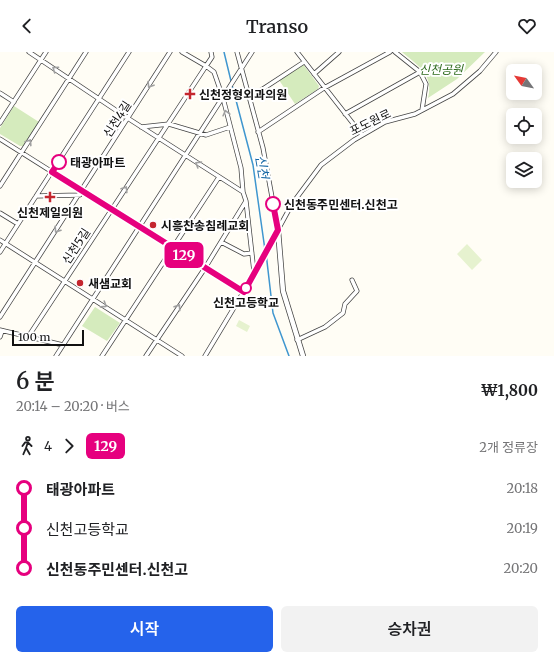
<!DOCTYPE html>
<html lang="ko">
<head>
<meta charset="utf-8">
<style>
  :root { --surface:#fff; --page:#f2f2f2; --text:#202124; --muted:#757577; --accent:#2563eb }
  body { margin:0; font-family:Merriweather,"Noto Sans KR",serif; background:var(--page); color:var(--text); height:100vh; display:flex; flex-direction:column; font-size:15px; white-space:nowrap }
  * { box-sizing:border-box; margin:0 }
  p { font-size:13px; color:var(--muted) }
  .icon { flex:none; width:22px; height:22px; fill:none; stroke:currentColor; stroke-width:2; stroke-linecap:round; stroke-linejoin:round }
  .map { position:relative; height:304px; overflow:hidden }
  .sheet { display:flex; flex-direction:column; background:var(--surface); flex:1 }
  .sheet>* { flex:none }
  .badge { padding:0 8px; border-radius:6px; font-size:14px; line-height:26px }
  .needle { width:26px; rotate:303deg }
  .tools { position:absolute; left:506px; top:12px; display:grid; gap:8px }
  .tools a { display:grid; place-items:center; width:36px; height:36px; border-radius:6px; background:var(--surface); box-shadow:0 2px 10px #0003; font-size:20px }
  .scale { position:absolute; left:12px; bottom:10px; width:72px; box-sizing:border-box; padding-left:4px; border:2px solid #111; border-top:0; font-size:11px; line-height:14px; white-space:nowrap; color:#111; -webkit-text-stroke:3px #fff; paint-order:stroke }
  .map>.badge { position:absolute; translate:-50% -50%; box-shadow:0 0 0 2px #fff }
  .legs { display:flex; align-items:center; gap:6px; height:44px; padding:0 16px; font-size:13px }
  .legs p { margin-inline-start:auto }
  .overview { display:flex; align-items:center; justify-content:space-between; height:68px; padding:0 16px }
  h1 { font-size:22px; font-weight:600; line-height:30px }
  .button { display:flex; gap:8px; margin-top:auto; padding:8px 16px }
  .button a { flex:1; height:46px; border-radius:6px; background:var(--accent); color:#fff; font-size:16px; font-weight:600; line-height:46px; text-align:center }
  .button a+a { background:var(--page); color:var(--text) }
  ul { padding:0 16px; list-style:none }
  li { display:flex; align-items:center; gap:14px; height:40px; font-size:15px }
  li i { display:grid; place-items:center; width:6px; height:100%; margin:0 5px; background:currentColor }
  li i::after { content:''; width:10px; height:10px; margin:-5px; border:3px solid; border-radius:50%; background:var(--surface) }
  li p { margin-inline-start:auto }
  li:first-child i { background:linear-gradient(#0000 50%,currentColor 0) }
  li:last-child i { background:linear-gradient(currentColor 50%,#0000 0) }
  header { display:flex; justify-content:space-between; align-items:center; height:52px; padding:0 16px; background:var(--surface); font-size:18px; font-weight:600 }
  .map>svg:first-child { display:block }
  .green { fill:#d5ebbd }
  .pitch { fill:#e6f2cf }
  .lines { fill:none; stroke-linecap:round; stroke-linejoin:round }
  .stream { stroke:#3f96cf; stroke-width:1.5 }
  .minor-casing { stroke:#444; stroke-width:5 }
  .tertiary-casing { stroke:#444; stroke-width:6 }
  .minor { stroke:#fff; stroke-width:3.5 }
  .tertiary { stroke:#fff; stroke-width:4.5 }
  .oneway { stroke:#a0a0a0 }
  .line-1-casing { stroke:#fff; stroke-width:9 }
  .line-1 { stroke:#e6007e; stroke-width:6 }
  .poi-dot { fill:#c4262e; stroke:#fff; stroke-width:1.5 }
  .stop-1-dot { fill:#fff; stroke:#e6007e; stroke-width:2 }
  .labels { text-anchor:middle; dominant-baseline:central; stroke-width:4; stroke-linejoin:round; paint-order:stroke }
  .park-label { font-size:12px; font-style:italic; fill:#2f6b1f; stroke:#fff }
  .poi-label { font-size:12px; font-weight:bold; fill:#111; stroke:#fff; text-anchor:start }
  .street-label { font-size:12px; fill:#111; stroke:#fff }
  .stop-label { font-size:12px; font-weight:bold; fill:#111; stroke:#fff; text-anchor:start }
  .water-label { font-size:13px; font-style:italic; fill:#1768a6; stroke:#fff }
</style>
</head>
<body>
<header><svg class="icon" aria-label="back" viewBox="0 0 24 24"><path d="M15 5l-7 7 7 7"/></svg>Transo<svg class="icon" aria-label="heart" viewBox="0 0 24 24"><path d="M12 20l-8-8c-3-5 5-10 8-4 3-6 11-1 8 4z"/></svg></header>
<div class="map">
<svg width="554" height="304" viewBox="0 0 554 304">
  <rect width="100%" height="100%" fill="#fffdf5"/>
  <path class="green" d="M 402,0 L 485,0 L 457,27 L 428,46 C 434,22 418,14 402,0 Z
    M 303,12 L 319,34 L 318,37 L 295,52 L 279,28 Z
    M 14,54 L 39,70 L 24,94 L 20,94 L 0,82 L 0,76 Z
    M 95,255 L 120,271 L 107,289 L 82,274 Z"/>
  <path class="pitch" d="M 467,192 L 482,208 L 472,218 L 457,202 Z
    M 239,268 L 250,274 L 247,280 L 236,274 Z"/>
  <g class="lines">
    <path class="stream" d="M 224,0 L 231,29
      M 232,33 L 253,113 L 265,198
      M 266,201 L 273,261 L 289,304"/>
    <defs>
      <path id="minor" d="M 29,0 L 129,67 L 243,140
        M 237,0 L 263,96 L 278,178
        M 297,0 L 362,83
        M 395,0 L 420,20 L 426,32 L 422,58
        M 314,22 L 339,0
        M 0,41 L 14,50
        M 249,46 L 304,10
        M 345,62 L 420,20
        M 0,71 L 46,0
        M 141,75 L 169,72 L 206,83 L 230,75
        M 258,80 L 324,36 L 390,0
        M 0,87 L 244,241
        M 0,134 L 86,0
        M 36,144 L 80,143
        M 246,149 L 254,220
        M 0,161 L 18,172
        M 0,188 L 182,304
        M 221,190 L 244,202 L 252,201
        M 0,200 L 129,0
        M 0,265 L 170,0
        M 0,278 L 63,293
        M 0,285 L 2,279
        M 28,285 L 206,14 L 182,0
        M 297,288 L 325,275 L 343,261 L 345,252 L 357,239 L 352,228
        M 56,304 L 252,0
        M 102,304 L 219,125
        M 146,304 L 205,216 L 246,149 L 243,140 L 241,116 L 223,46 L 214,20 L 206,14 L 212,5 L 211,0
        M 205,304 L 250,229 L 292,152 L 321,113 L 354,88 L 385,70 L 415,62 L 453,42 L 480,19 L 496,0"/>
      <path id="tertiary" d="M 278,178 L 283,239 L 303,304"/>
    </defs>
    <use href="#minor" class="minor-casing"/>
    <use href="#tertiary" class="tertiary-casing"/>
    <use href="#minor" class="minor"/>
    <use href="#tertiary" class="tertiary"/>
  </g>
  <defs><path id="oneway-chevron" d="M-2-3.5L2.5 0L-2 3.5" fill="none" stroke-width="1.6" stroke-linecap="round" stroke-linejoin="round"/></defs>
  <g class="oneway">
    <use href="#oneway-chevron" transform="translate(55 17) rotate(-146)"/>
    <use href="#oneway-chevron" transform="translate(150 33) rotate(122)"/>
    <use href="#oneway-chevron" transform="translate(226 61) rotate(-104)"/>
    <use href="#oneway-chevron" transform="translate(29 90) rotate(-57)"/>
    <use href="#oneway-chevron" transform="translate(198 112) rotate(-148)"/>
    <use href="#oneway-chevron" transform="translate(125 137) rotate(-57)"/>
    <use href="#oneway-chevron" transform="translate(57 178) rotate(123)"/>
    <use href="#oneway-chevron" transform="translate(104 253) rotate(33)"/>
    <use href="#oneway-chevron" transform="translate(178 255) rotate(-56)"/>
  </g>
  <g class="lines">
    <defs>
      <path id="line-1" d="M 59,110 L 52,120 L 244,240 L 278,178 L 273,152"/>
    </defs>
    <use href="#line-1" class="line-1-casing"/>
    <use href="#line-1" class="line-1"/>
  </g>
  <g class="poi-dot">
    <path d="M188 36h4v4h4v4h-4v4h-4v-4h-4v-4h4z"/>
    <path d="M48 139h4v4h4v4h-4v4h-4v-4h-4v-4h4z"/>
    <circle cx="153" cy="173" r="4"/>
    <circle cx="80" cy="231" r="4"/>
  </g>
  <g class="stop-1-dot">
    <circle cx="59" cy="110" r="7"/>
    <circle cx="273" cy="152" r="7"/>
    <circle cx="246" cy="236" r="5"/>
  </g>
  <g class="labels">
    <g class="park-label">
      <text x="441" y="17">신천공원</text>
    </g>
    <g class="poi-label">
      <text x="199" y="42">신천정형외과의원</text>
      <text x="50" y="160" text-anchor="middle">신천제일의원</text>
      <text x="161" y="173">시흥찬송침례교회</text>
      <text x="88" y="231">새샘교회</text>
    </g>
    <g class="street-label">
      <text transform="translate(117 67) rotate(-57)">신천4길</text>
      <text transform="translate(370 70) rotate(-26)">포도원로</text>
      <text transform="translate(76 194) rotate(-57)">신천5길</text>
    </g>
    <g class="stop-label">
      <text x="70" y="110">태광아파트</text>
      <text x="284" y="152">신천동주민센터.신천고</text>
      <text x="246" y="250" text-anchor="middle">신천고등학교</text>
    </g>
    <g class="water-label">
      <text transform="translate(262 115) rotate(80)">신천</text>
    </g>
  </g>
</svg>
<div class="tools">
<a><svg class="needle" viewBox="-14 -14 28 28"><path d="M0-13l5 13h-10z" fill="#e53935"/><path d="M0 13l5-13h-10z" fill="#757577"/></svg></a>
<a><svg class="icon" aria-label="locate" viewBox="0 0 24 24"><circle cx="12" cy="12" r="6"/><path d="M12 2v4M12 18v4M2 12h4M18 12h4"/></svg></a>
<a><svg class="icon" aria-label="layers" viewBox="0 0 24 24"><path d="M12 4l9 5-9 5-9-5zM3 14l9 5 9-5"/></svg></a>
</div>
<div class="scale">100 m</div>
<b class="badge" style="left:184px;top:203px;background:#e6007e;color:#fff">129</b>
</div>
<section class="sheet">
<div class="overview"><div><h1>6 분</h1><p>20:14 – 20:20 · 버스</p></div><b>₩1,800</b></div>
<div class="legs"><svg class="icon" aria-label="walk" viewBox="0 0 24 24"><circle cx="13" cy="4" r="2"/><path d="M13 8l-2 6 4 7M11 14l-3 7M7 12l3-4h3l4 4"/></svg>4<svg class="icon" aria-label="forward" viewBox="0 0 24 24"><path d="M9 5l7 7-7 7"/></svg><b class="badge" style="background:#e6007e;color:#fff">129</b><p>2개 정류장</p></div>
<ul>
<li><i style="color:#e6007e"></i><b>태광아파트</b><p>20:18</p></li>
<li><i style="color:#e6007e"></i><span>신천고등학교</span><p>20:19</p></li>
<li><i style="color:#e6007e"></i><b>신천동주민센터.신천고</b><p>20:20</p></li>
</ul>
<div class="button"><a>시작</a><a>승차권</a></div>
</section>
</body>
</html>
